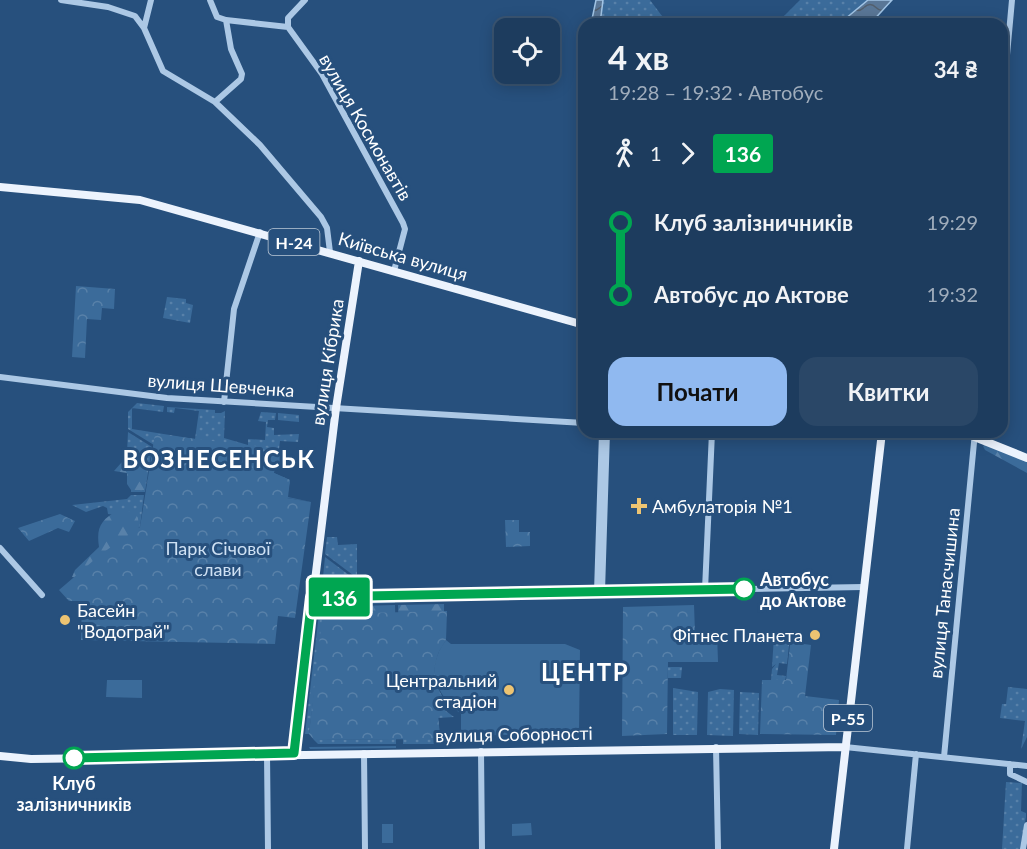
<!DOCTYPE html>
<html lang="uk">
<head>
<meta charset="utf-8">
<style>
  :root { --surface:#1d3c5e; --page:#2a4767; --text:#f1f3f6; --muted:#a0adbc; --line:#3b5673; --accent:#90b9f0 }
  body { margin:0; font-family:Lato,sans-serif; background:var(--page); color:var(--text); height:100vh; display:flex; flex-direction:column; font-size:22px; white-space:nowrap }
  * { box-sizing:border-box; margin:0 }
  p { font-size:20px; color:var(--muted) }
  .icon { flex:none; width:33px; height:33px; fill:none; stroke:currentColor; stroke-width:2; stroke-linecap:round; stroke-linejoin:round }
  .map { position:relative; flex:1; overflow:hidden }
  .details { position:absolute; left:578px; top:18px; width:430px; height:420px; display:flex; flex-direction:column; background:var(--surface); border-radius:18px; box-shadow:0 3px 15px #0003,0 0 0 2px var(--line) }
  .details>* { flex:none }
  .badge { padding:0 12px; border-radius:4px; font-size:21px; line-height:39px }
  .tools { position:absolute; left:494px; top:18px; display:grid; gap:12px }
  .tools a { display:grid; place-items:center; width:66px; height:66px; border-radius:12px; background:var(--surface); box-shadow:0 3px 15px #0003,0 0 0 2px var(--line); font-size:30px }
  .map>.badge { position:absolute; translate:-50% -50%; box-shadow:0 0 0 3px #fff }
  .legs { display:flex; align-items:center; gap:9px; height:66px; padding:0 30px; font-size:20px }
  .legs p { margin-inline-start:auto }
  .summary { display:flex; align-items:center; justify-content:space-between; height:102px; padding:0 30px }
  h1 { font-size:33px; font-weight:700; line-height:45px }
  .button { display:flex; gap:12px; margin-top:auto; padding:12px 30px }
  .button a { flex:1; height:69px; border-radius:18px; background:var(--accent); color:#111; font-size:24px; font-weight:700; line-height:69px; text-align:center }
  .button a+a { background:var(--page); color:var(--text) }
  ul { padding:0 30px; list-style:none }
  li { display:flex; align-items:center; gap:21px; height:72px; font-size:22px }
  li i { display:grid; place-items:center; width:9px; height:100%; margin:0 8px; background:currentColor }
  li i::after { content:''; width:15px; height:15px; margin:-8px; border:4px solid; border-radius:50%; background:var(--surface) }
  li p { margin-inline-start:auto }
  li:first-child i { background:linear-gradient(#0000 50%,currentColor 0) }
  li:last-child i { background:linear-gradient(currentColor 50%,#0000 0) }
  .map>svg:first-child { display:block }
  .grass { fill:url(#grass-dots) }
  .forest { fill:url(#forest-firs) }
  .park { fill:url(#park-crowns) }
  .pitch { fill:#3b6b9a }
  .water { fill:url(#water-waves); stroke:#a1c4e5; stroke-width:1.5 }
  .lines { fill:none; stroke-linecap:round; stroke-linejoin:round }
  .minor { stroke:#acc8e5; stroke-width:6 }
  .major { stroke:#ecf3fd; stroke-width:8 }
  .line-1-casing { stroke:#fff; stroke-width:14 }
  .line-1 { stroke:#00a651; stroke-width:9 }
  .poi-dot { fill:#edc472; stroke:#27507d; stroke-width:2 }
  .stop-1-dot { fill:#fff; stroke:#00a651; stroke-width:3 }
  .labels { text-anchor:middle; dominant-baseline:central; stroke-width:6; stroke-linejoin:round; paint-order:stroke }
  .shield { fill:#27507d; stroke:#becad8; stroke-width:1.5 }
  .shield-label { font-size:16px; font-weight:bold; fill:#fff }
  .street-label { font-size:18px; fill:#fff; stroke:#27507d }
  .poi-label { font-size:18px; fill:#fff; stroke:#27507d; text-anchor:start }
  .park-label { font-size:18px; fill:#cfe1f4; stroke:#27507d }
  .stop-label { font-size:18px; font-weight:bold; fill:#fff; stroke:#27507d; text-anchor:start }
  .district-label { font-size:24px; font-weight:bold; letter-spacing:1.5px; fill:#fff; stroke:#27507d }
</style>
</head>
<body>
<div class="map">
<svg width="1027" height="849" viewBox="0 0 1027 849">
  <defs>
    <pattern id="grass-dots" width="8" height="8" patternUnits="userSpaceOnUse" patternTransform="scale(1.5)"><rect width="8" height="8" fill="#3b6b9a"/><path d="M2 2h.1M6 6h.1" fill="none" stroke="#5881a9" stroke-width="1.8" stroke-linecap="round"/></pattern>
    <pattern id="forest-firs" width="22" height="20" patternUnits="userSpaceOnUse" patternTransform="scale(1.5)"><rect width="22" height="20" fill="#3b6b9a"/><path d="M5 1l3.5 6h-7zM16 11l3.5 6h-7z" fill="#5881a9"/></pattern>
    <pattern id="park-crowns" width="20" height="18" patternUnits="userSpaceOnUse" patternTransform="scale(1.5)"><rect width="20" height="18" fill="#3b6b9a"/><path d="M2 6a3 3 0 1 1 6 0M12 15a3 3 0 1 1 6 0" fill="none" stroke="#5881a9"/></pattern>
    <pattern id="water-waves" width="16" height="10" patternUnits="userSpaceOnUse" patternTransform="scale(1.5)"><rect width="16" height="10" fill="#5a7797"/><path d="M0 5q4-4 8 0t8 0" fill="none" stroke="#525f6e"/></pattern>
  </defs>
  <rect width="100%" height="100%" fill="#27507d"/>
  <path class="grass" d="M 603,0 L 650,0 L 668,24 L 600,24 Z
    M 800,0 L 868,0 L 840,24 L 776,24 Z
    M 167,297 L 186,299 L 186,303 L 193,305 L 190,323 L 163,318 Z
    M 137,403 L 164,406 L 163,412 L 132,408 L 132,429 L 195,439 L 199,411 L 175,408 L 174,413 L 167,412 L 167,407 L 215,410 L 215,413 L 221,413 L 225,411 L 224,438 L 248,445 L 248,439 L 265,440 L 266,422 L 258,421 L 261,412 L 276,413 L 275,420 L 268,420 L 267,427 L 274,428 L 274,435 L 299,434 L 298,442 L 280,441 L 279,449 L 285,457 L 282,462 L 275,463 L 274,473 L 290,480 L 288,497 L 311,502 L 270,495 L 154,445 L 128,429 L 128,412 Z
    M 278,413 L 299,415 L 299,422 L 278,420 Z
    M 128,432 L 152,447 L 145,492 L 131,492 L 131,474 L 126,473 Z
    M 131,495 L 144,495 L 140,527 L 135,529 L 115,515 L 108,514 L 107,508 L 103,506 L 86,512 L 72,505 L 127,499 Z
    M 327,537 L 337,537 L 338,545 L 357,544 L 357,578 L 325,554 Z
    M 325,557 L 357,581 L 357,588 L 322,587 Z
    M 319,613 L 324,616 L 309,734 L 305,734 Z
    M 774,636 L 790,636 L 787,664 L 779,663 L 777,675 L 786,676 L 785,681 L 771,680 L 772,669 L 776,664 L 772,667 Z
    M 446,640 C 430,661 431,686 450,706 L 446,711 L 454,717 L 438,718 L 440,737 L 437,737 L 432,681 L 435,654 Z
    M 668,667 L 682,667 L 681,678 L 668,678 Z
    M 1008,687 L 1027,689 L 1027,737 L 1021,749 L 1025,721 L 1000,718 L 1002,704 L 1006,704 Z
    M 673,688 L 698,692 L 697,735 L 673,735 Z
    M 720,689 L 734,690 L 733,736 L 707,735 L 708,692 Z
    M 740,692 L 759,693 L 758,735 L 739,734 Z
    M 396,739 L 396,744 L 318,744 L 314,740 Z
    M 403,739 L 434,739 L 434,744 L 403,744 Z
    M 1006,782 L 1022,783 L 1021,811 L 1026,813 L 1026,817 L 1020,849 L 1002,849 Z"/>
  <path class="forest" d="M 986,444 L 1027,460 L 1027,473 L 985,450 L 983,446 Z
    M 129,454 L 135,455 L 147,469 L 144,490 L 131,490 L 127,484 L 127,473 L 114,471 Z
    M 118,510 L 134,512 L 138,518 L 139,532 L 80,578 L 72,577 L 75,570 L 99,547 C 96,527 101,520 118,510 Z
    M 395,600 L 395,603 L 324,605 L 324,602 Z
    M 444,604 L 444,612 L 399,646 L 398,605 Z
    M 395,605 L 396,644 L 340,630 L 325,613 L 319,610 L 321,607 Z
    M 314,617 L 316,617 L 304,721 L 302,720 Z
    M 396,746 L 396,748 L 310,749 L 309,747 Z"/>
  <path class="park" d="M 76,286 L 115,289 L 114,309 L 102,308 L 101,320 L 87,319 L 85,358 L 72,357 Z
    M 155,434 L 279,449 L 284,452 L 284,460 L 275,463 L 274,473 L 290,480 L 287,498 L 311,502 L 295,618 L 278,616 L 275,644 L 81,640 L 82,601 L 69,601 L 59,590 L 101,554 L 140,527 Z
    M 60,514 L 75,521 L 69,532 L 58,528 L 29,541 L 18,528 Z
    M 505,520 L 519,520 L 519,532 L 530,532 L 530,546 L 506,547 Z
    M 694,605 L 695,633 L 717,633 L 718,662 L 668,662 L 667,734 L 622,736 L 623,607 Z
    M 447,611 L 446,640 L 438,653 L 434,667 L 440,737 L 437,739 L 314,740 L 309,734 L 322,618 L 327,614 Z
    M 791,636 L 804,637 L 804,644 L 811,645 L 805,696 L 839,700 L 836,735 L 760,734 L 762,680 L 786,680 Z"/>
  <path class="pitch" d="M 446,640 L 451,644 L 565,644 L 580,650 L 579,733 L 461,736 L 461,714 C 435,694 425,668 446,640 Z
    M 107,680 L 142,680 L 142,698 L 106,697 Z
    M 531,823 L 532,835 L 512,836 L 512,824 Z
    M 382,824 L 393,824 L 393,843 L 382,843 Z"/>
  <path class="water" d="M 596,0 L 603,0 L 600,24 L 591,24 Z
    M 868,0 L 892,0 L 870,24 L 839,24 Z"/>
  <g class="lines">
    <path class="minor" d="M 61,0 L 108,7 L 135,16 L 144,28 L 163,71 L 215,102 L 260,145 L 321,217 L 327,228 L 330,252
      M 210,0 L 217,17 L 226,20 L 288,27 L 322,74 L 403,223 L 405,229 L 394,271
      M 288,27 L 288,18 L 305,0
      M 144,28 L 151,0
      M 215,102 L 241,79 L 242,74 L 231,49 L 226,20
      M 1002,110 L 1012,0
      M 0,377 L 167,398 L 584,423
      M 224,402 L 234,309 L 260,232
      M 0,548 L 42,595
      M 705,590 L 712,432
      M 597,592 L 602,432
      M 602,592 L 607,432
      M 312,597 L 863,587
      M 716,747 L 718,849
      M 845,747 L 1027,766
      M 481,751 L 482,849
      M 364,753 L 365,849
      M 267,754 L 268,849
      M 944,757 L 975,432
      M 1010,764 L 1010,774 L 1027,782
      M 907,849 L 916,754
      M 1023,849 L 1027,825"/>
    <path class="major" d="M 0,187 L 140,200 L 584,325
      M 962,432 L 1027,458
      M 294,753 L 336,408 L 359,261
      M 0,756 L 31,759 L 845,747
      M 834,849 L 882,432"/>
  </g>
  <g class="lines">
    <defs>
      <path id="line-1" d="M 74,758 L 294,753 L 312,597 L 744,589"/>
    </defs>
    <use href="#line-1" class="line-1-casing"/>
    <use href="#line-1" class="line-1"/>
  </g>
  <g class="poi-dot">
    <path d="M636 497h6v6h6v6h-6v6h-6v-6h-6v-6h6z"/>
    <circle cx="65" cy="620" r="6"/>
    <circle cx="815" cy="635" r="6"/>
    <circle cx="509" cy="690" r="6"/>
  </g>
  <g class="stop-1-dot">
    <circle cx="744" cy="589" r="10"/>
    <circle cx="74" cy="758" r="10"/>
  </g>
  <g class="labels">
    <g class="shield">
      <rect x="268.5" y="229" width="51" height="26" rx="4.5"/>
      <rect x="824" y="705" width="48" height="26" rx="4.5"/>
    </g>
    <g class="shield-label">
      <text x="294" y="242">Н-24</text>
      <text x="848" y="718">Р-55</text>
    </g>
    <g class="street-label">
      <text transform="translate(366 127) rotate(60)">вулиця Космонавтів</text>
      <text transform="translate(403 256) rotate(16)">Київська вулиця</text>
      <text transform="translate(327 362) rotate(-81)">вулиця Кібрика</text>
      <text transform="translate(221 385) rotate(4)">вулиця Шевченка</text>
      <text transform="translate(944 593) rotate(-84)">вулиця Танасчишина</text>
      <text transform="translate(514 734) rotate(-1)">вулиця Соборності</text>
    </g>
    <g class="poi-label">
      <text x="652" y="506">Амбулаторія №1</text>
      <text x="77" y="610">Басейн<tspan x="77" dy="21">"Водограй"</tspan></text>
      <text x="803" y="635" text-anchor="end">Фітнес Планета</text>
      <text x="497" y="680" text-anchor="end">Центральний<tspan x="497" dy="21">стадіон</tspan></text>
    </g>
    <g class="park-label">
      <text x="218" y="548">Парк Січової<tspan x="218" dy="21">слави</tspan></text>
    </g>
    <g class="stop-label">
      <text x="760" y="579">Автобус<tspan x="760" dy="21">до Актове</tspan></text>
      <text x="74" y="783" text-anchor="middle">Клуб<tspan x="74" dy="21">залізничників</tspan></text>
    </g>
    <g class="district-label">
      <text x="219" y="458">ВОЗНЕСЕНСЬК</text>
      <text x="585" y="671">ЦЕНТР</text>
    </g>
  </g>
</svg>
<div class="tools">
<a><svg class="icon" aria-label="locate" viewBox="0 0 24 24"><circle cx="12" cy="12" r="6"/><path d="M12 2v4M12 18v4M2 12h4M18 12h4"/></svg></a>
</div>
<b class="badge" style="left:339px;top:597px;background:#00a651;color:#fff">136</b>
<section class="details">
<div class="summary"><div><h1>4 хв</h1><p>19:28 – 19:32 · Автобус</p></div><b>34 ₴</b></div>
<div class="legs"><svg class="icon" aria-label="walk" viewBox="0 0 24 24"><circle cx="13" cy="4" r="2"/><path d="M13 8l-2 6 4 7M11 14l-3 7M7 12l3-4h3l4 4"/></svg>1<svg class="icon" aria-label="forward" viewBox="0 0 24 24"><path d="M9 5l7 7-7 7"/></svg><b class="badge" style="background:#00a651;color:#fff">136</b></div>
<ul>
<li><i style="color:#00a651"></i><b>Клуб залізничників</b><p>19:29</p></li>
<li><i style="color:#00a651"></i><b>Автобус до Актове</b><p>19:32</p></li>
</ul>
<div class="button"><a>Почати</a><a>Квитки</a></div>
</section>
</div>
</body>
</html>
